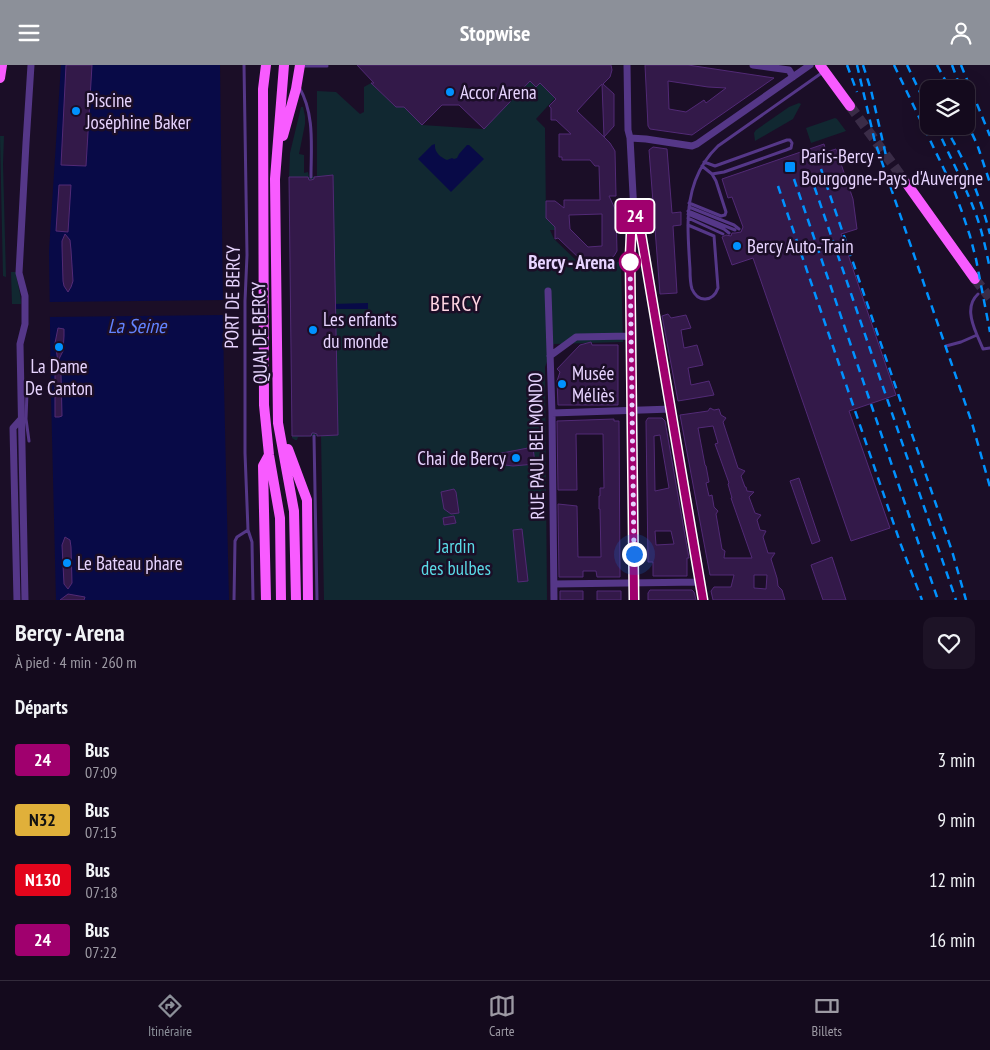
<!DOCTYPE html>
<html lang="fr">
<head>
<meta charset="utf-8">
<style>
  :root { --surface:#140a1d; --page:#1d1326; --text:#f1f3f6; --muted:#9d9aa4; --line:#332b3b; --accent:#8c9099 }
  body { margin:0; font-family:"PT Sans Narrow",sans-serif; background:var(--page); color:var(--text); height:100vh; display:flex; flex-direction:column; font-size:19px; white-space:nowrap }
  * { box-sizing:border-box; margin:0 }
  p { font-size:16px; color:var(--muted) }
  .icon { flex:none; width:28px; height:28px; fill:none; stroke:currentColor; stroke-width:2; stroke-linecap:round; stroke-linejoin:round }
  .map { position:relative; height:535px; overflow:hidden }
  .side { display:flex; flex-direction:column; background:var(--surface); flex:1 }
  .side>* { flex:none }
  .badge { padding:0 10px; border-radius:4px; font-size:18px; line-height:32px }
  .tools { position:absolute; left:920px; top:15px; display:grid; gap:10px }
  .tools a { display:grid; place-items:center; width:55px; height:55px; border-radius:10px; background:var(--surface); box-shadow:0 5px 20px #0002,0 0 0 1px var(--line); font-size:25px }
  .you { position:absolute; width:25px; height:25px; margin:-12px; border:4px solid #fff; border-radius:50%; background:#1a73e8; box-shadow:0 0 0 8px #1a73e833 }
  .map>.badge { position:absolute; translate:-50% -50%; box-shadow:0 0 0 2px #fff }
  h2 { padding:0 15px; font-size:19px; line-height:45px }
  .round { display:grid; place-items:center; flex:none; width:52px; height:52px; border-radius:10px; background:var(--page) }
  .headline { display:flex; align-items:center; justify-content:space-between; height:85px; padding:0 15px }
  h1 { font-size:24px; font-weight:600; line-height:38px }
  ul { padding:0; list-style:none }
  li { display:flex; align-items:center; gap:15px; height:60px; padding:0 15px }
  li div { flex:1 }
  li b { display:block; font-size:19px }
  li em { font-style:normal }
  li .badge { min-width:55px; font-weight:700; text-align:center }
  header { display:flex; justify-content:space-between; align-items:center; height:65px; padding:0 15px; background:var(--accent); color:#fff; font-size:22px; font-weight:600 }
  .dock { display:flex; justify-content:space-around; align-items:center; height:70px; border-top:1px solid var(--line); background:var(--surface); font-size:14px; color:var(--muted) }
  .dock a { display:grid; justify-items:center; gap:2px }
  .dock .selected { color:var(--accent) }
  .map>svg:first-child { display:block }
  .green { fill:#112831 }
  .water { fill:#080a47 }
  .pier { fill:#1b0e27 }
  .building { fill:#331949; stroke:#522a76; fill-rule:evenodd }
  .lines { fill:none; stroke-linecap:round; stroke-linejoin:round }
  .primary-tunnel { stroke:#3a2c47; stroke-width:10; stroke-dasharray:10 5; stroke-linecap:butt }
  .lane { stroke:#553788; stroke-width:3 }
  .street { stroke:#553788; stroke-width:7 }
  .primary { stroke:#f85bff; stroke-width:10 }
  .rail { stroke:#0092ff; stroke-width:2.5; stroke-dasharray:8 6; stroke-linecap:butt }
  .line-casing { stroke:#fff; stroke-width:11 }
  .line { stroke:#a0006e; stroke-width:8 }
  .walk { stroke:#e7d4ff; stroke-width:5; stroke-dasharray:0 9 }
  .poi-dot { fill:#0092ff; stroke:#1b0e27; stroke-width:2 }
  .stop-dot { fill:#fff; stroke:#a0006e; stroke-width:2.5 }
  .labels { text-anchor:middle; dominant-baseline:central; stroke-width:5; stroke-linejoin:round; paint-order:stroke }
  .poi-label { font-size:19px; fill:#e7d4ff; stroke:#1b0e27; text-anchor:start }
  .stop-label { font-size:19px; font-weight:bold; fill:#e7d4ff; stroke:#1b0e27; text-anchor:end }
  .street-label { font-size:19px; fill:#e7d4ff; stroke:#1b0e27 }
  .park-label { font-size:19px; fill:#5adae6; stroke:#1b0e27 }
  .water-label { font-size:20px; font-style:italic; fill:#6283ff; stroke:#1b0e27 }
  .quarter-label { font-size:21px; letter-spacing:1px; fill:#ffd6e3; stroke:#1b0e27 }
</style>
</head>
<body>
<header><svg class="icon" aria-label="menu" viewBox="0 0 24 24"><path d="M4 6h16M4 12h16M4 18h16"/></svg>Stopwise<svg class="icon" aria-label="person" viewBox="0 0 24 24"><circle cx="12" cy="8" r="4"/><path d="M4 21q1-7 8-7t8 7"/></svg></header>
<div class="map">
<svg width="990" height="535" viewBox="0 0 990 535">
  <rect width="100%" height="100%" fill="#1b0e27"/>
  <path class="green" d="M 534,12 L 555,33 L 536,54 L 545,63 L 546,153 L 555,162 L 555,165 L 550,165 L 554,174 L 578,197 L 621,197 L 623,277 L 554,279 L 545,302 L 547,535 L 324,535 L 321,371 L 298,372 L 297,375 L 295,375 L 292,373 L 289,112 L 290,88 L 301,42 L 303,42 L 305,51 L 305,59 L 299,89 L 304,90 L 304,108 L 308,107 L 309,112 L 317,111 L 317,26 L 336,27 L 360,49 L 364,47 L 364,22 L 371,18 L 396,42 L 404,42 L 422,60 L 483,64 Z
    M 799,38 L 801,39 L 793,54 L 755,76 L 754,68 L 756,65 L 789,42 Z
    M 835,53 L 837,54 L 846,66 L 811,78 L 806,63 Z
    M 0,71 L 4,71 L 3,99 L 6,212 L 3,211 Z
    M 11,207 L 16,207 C 17,218 21,228 21,239 L 12,239 Z"/>
  <path class="water" d="M 61,0 L 220,0 L 224,321 L 229,535 L 56,535 L 51,330 L 49,186 Z
    M 435,79 C 434,87 440,92 447,95 L 452,93 L 454,94 L 457,93 L 459,89 L 467,80 L 469,80 L 484,94 L 451,127 L 418,94 L 432,80 Z
    M 368,238 L 368,244 L 332,244 L 332,239 Z"/>
  <path class="pier" d="M 226,235 L 226,250 L 49,252 L 49,237 Z"/>
  <path class="building" d="M 66,0 L 92,0 L 86,101 L 61,100 Z
    M 357,0 L 611,0 L 612,5 L 610,12 L 603,19 L 614,29 L 614,61 L 604,72 L 610,78 L 615,86 L 616,131 L 609,131 L 616,146 L 617,186 L 614,191 L 607,196 L 582,196 L 558,173 L 555,174 L 555,162 L 546,153 L 546,136 L 555,136 L 564,143 L 564,135 L 600,135 L 599,101 L 595,101 L 590,95 L 562,95 L 562,92 L 559,92 L 559,69 L 571,69 L 556,55 L 551,55 L 551,43 L 549,41 L 556,34 L 540,18 L 536,22 L 530,16 L 484,64 L 459,40 L 442,40 L 422,60 L 404,42 L 396,42 L 371,18 L 374,18 ZM 602,19 L 604,72 L 577,46 ZM 602,149 L 602,181 L 588,182 L 570,164 L 569,150 Z
    M 645,0 L 688,0 L 774,13 L 692,70 L 650,64 L 648,61 ZM 668,16 L 708,22 L 726,23 L 706,38 L 704,35 L 686,47 L 669,44 Z
    M 824,79 L 826,87 L 836,84 L 853,134 L 857,164 L 841,169 L 896,330 L 849,346 L 890,463 L 851,476 L 753,193 L 732,200 L 722,172 L 726,170 L 731,171 L 732,168 L 735,168 L 741,167 L 743,162 L 732,132 L 728,133 L 722,114 Z
    M 653,82 L 667,84 L 672,148 L 681,147 L 681,160 L 673,161 L 677,228 L 660,229 L 649,85 Z
    M 333,110 L 338,370 L 317,371 L 317,369 L 314,368 L 312,368 L 311,371 L 292,371 L 289,112 L 308,112 L 309,115 L 311,115 L 314,114 L 314,112 Z
    M 59,120 L 71,120 L 68,167 L 56,166 Z
    M 65,169 L 70,175 L 71,185 L 73,216 L 71,222 L 68,227 L 64,221 L 63,216 L 62,181 L 62,176 Z
    M 668,249 L 671,253 L 686,250 L 691,263 L 681,265 L 684,283 L 697,280 L 703,300 L 688,303 L 691,320 L 709,316 L 714,330 L 678,336 L 662,251 Z
    M 58,263 L 64,264 L 64,271 L 63,286 L 58,296 L 55,278 Z
    M 591,277 L 592,280 L 618,280 L 618,340 L 558,340 L 557,316 L 560,307 L 557,304 L 580,280 Z
    M 55,304 L 60,307 L 61,309 L 62,351 L 59,352 L 55,352 Z
    M 710,343 L 714,345 L 719,344 L 721,350 L 726,353 L 723,357 L 738,403 L 745,406 L 741,411 L 745,422 L 746,422 L 747,426 L 754,427 L 749,432 L 755,448 L 761,450 L 757,455 L 760,465 L 766,466 L 763,472 L 768,488 L 775,488 L 771,494 L 777,513 L 778,521 L 782,525 L 785,535 L 713,535 L 711,526 L 714,522 L 731,522 L 734,510 L 710,510 L 680,350 L 708,346 ZM 713,361 L 718,378 L 715,379 L 729,418 L 728,419 L 732,433 L 731,433 L 752,493 L 724,493 L 725,486 L 722,484 L 716,449 L 718,446 L 714,442 L 712,430 L 709,431 L 706,418 L 709,417 L 706,401 L 705,400 L 698,363 ZM 754,510 L 767,510 L 766,524 L 754,523 Z
    M 648,353 L 662,353 L 665,356 L 689,493 L 687,493 L 687,511 L 653,511 L 653,497 L 648,497 L 646,356 ZM 660,370 L 669,423 L 655,426 L 654,371 ZM 655,466 L 671,466 L 674,479 L 656,480 Z
    M 614,354 L 614,356 L 619,356 L 620,512 L 597,512 L 596,506 L 583,506 L 583,512 L 559,512 L 558,439 L 577,441 L 578,492 L 601,492 L 600,444 L 599,444 L 599,431 L 600,431 L 600,423 L 604,423 L 603,369 L 576,369 L 577,425 L 558,425 L 557,356 Z
    M 533,382 L 535,399 L 513,401 L 505,400 L 501,397 L 498,398 L 497,389 Z
    M 799,413 L 820,476 L 812,479 L 790,416 Z
    M 454,424 L 456,427 L 459,448 L 451,449 L 444,444 L 441,427 Z
    M 454,451 L 456,458 L 444,460 L 443,453 Z
    M 522,464 L 528,516 L 518,517 L 513,465 Z
    M 65,472 L 70,475 L 71,482 L 72,518 L 68,524 L 64,519 L 62,480 Z
    M 832,492 L 846,535 L 823,535 L 811,500 Z
    M 650,525 L 692,525 L 694,527 L 696,535 L 648,535 L 648,528 Z
    M 560,526 L 583,526 L 583,535 L 560,535 Z
    M 597,526 L 621,526 L 621,535 L 597,535 Z
    M 68,529 L 85,532 L 84,535 L 60,535 Z"/>
  <g class="lines">
    <path class="primary-tunnel" d="M 850,41 L 907,119
      M 975,214 L 990,233"/>
    <path class="lane" d="M 244,0 L 247,190 L 245,236 L 245,388 L 248,465 L 252,477 L 253,535
      M 303,1 L 327,1
      M 299,22 C 315,49 311,82 311,112
      M 702,101 L 712,109 L 724,107 L 786,85 L 791,83 L 792,78 L 790,75 L 787,75 L 715,101 L 704,97
      M 689,138 L 721,151 L 725,150 L 726,147 L 716,116 L 712,109
      M 689,142 L 734,160 L 739,164
      M 688,146 L 735,165
      M 688,149 L 724,164 L 729,168
      M 688,153 L 723,169
      M 688,160 L 714,171 L 718,223 C 713,237 698,238 692,224 C 690,218 690,210 690,204 C 689,189 688,175 688,160 C 688,130 696,102 718,81 L 823,7
      M 977,270 C 971,256 966,240 978,229
      M 946,281 L 961,277 L 977,270 L 983,284 L 990,283
      M 22,354 L 26,354 L 27,327
      M 26,354 L 29,376
      M 314,371 L 317,535
      M 234,535 L 235,476 L 237,472 L 248,465"/>
    <path class="street" d="M 627,0 L 628,65 L 630,73 L 634,148 L 631,169 L 630,192 L 634,535
      M 753,0 L 789,5 L 793,12
      M 630,73 L 646,74 L 692,81 L 697,79 L 810,0
      M 635,152 L 641,169 L 703,535
      M 548,226 L 552,348 L 554,535
      M 550,291 L 576,272 L 631,271
      M 552,348 L 672,344
      M 554,519 L 700,517
      M 17,535 L 13,363 L 21,354
      M 25,535 L 20,279 L 25,259 L 25,231 L 19,208 L 26,78 L 31,0"/>
    <path class="primary" d="M 266,0 L 263,24 L 264,340 L 269,390 L 280,453 L 281,535
      M 284,0 L 275,114 L 278,358 L 294,446 L 296,535
      M 820,0 L 850,41
      M 0,13 L 2,0
      M 283,71 L 296,24 L 300,0
      M 907,119 L 975,214
      M 288,384 L 307,435 L 308,535
      M 266,535 L 263,401 L 269,390"/>
    <path class="rail" d="M 847,0 L 857,27
      M 857,0 L 875,77 L 972,358 L 990,422
      M 863,0 L 871,25 L 887,95
      M 894,0 L 954,125 L 962,147 L 970,171 L 976,194 L 990,267
      M 907,0 L 929,46
      M 937,0 L 950,24
      M 952,0 L 961,24
      M 961,0 L 990,71
      M 926,21 L 929,24
      M 966,56 L 977,79 L 990,118
      M 936,61 C 949,90 964,118 975,147 C 982,165 986,185 990,204
      M 944,61 C 965,94 980,131 990,169
      M 821,104 L 952,486 L 966,535
      M 810,109 L 956,535
      M 794,114 L 938,535
      M 778,121 L 901,480 L 922,535"/>
  </g>
  <g class="lines">
    <defs>
      <path id="line" d="M 634,535 L 630,192 L 631,169 L 634,148 L 641,169 L 703,535"/>
    </defs>
    <use href="#line" class="line-casing"/>
    <use href="#line" class="line"/>
    <path class="walk" d="M 630,197 L 630,192 L 634,489"/>
  </g>
  <g class="poi-dot">
    <circle cx="450" cy="27" r="5"/>
    <circle cx="76" cy="46" r="5"/>
    <rect x="784" y="96" width="12" height="12" rx="2.5"/>
    <circle cx="737" cy="181" r="5"/>
    <circle cx="313" cy="265" r="5"/>
    <circle cx="59" cy="282" r="5"/>
    <circle cx="562" cy="319" r="5"/>
    <circle cx="516" cy="393" r="5"/>
    <circle cx="67" cy="498" r="5"/>
  </g>
  <circle class="stop-dot" cx="630" cy="197" r="10"/>
  <g class="labels">
    <g class="poi-label">
      <text x="460" y="27">Accor Arena</text>
      <text x="86" y="35">Piscine<tspan x="86" dy="22">Joséphine Baker</tspan></text>
      <text x="801" y="91">Paris-Bercy -<tspan x="801" dy="22">Bourgogne-Pays d'Auvergne</tspan></text>
      <text x="747" y="181">Bercy Auto-Train</text>
      <text x="323" y="254">Les enfants<tspan x="323" dy="22">du monde</tspan></text>
      <text x="59" y="301" text-anchor="middle">La Dame<tspan x="59" dy="22">De Canton</tspan></text>
      <text x="572" y="308">Musée<tspan x="572" dy="22">Méliès</tspan></text>
      <text x="506" y="393" text-anchor="end">Chai de Bercy</text>
      <text x="77" y="498">Le Bateau phare</text>
    </g>
    <g class="stop-label">
      <text x="615" y="197">Bercy - Arena</text>
    </g>
    <g class="street-label">
      <text transform="translate(232 232) rotate(-89)">PORT DE BERCY</text>
      <text transform="translate(259 268) rotate(-91)">QUAI DE BERCY</text>
      <text transform="translate(536 381) rotate(-91)">RUE PAUL BELMONDO</text>
    </g>
    <g class="park-label">
      <text x="456" y="481">Jardin<tspan x="456" dy="22">des bulbes</tspan></text>
    </g>
    <g class="water-label">
      <text x="137" y="261">La Seine</text>
    </g>
    <g class="quarter-label">
      <text x="456" y="238">BERCY</text>
    </g>
  </g>
</svg>
<div class="tools">
<a><svg class="icon" aria-label="layers" viewBox="0 0 24 24"><path d="M12 4l9 5-9 5-9-5zM3 14l9 5 9-5"/></svg></a>
</div>
<div class="you" style="left:634px;top:489px"></div>
<b class="badge" style="left:635px;top:151px;background:#a0006e;color:#fff">24</b>
</div>
<section class="side">
<div class="headline"><div><h1>Bercy - Arena</h1><p>À pied · 4 min · 260 m</p></div><a class="round"><svg class="icon" aria-label="heart" viewBox="0 0 24 24"><path d="M12 20l-8-8c-3-5 5-10 8-4 3-6 11-1 8 4z"/></svg></a></div>
<h2>Départs</h2>
<ul>
<li><span class="badge" style="background:#a0006e;color:#fff">24</span><div><b>Bus</b><p>07:09</p></div><em>3 min</em></li>
<li><span class="badge" style="background:#e0b03a;color:#111">N32</span><div><b>Bus</b><p>07:15</p></div><em>9 min</em></li>
<li><span class="badge" style="background:#e3051c;color:#fff">N130</span><div><b>Bus</b><p>07:18</p></div><em>12 min</em></li>
<li><span class="badge" style="background:#a0006e;color:#fff">24</span><div><b>Bus</b><p>07:22</p></div><em>16 min</em></li>
</ul>
</section>
<nav class="dock">
<a class="selected"><svg class="icon" aria-label="directions" viewBox="0 0 24 24"><path d="M12 3l9 9-9 9-9-9zM9 14v-3h6M13 9l2 2-2 2"/></svg>Itinéraire</a>
<a><svg class="icon" aria-label="map" viewBox="0 0 24 24"><path d="M3 6l6-2 6 2 6-2v14l-6 2-6-2-6 2zM9 4v14M15 6v14"/></svg>Carte</a>
<a><svg class="icon" aria-label="tickets" viewBox="0 0 24 24"><path d="M3 7h18v10H3zM15 7v10"/></svg>Billets</a>
</nav>
</body>
</html>
